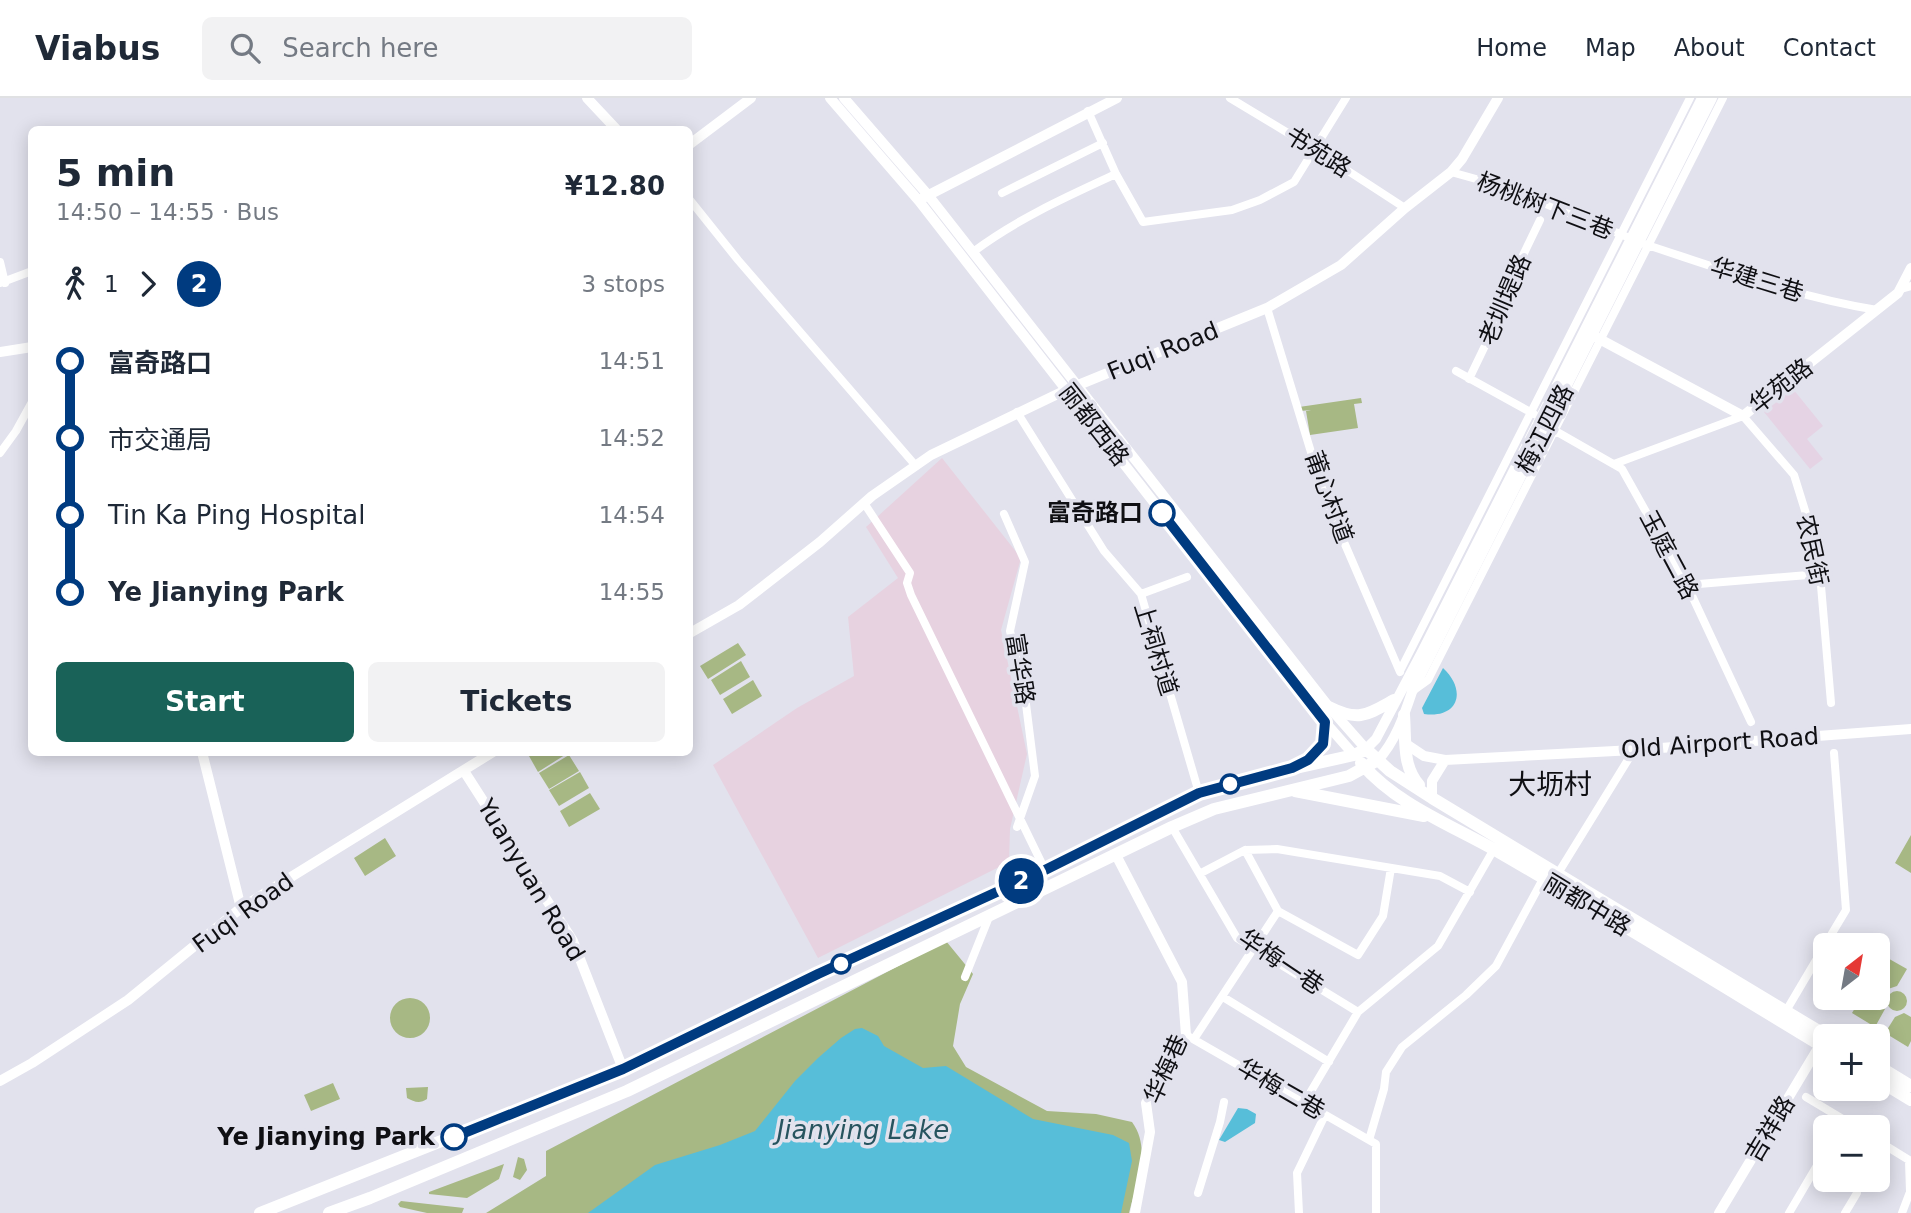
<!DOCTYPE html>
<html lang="en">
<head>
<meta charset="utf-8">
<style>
  :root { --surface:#fff; --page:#f2f2f3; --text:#1f2937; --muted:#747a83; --line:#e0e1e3; --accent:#196258 }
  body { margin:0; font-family:"DejaVu Sans","Noto Sans SC",sans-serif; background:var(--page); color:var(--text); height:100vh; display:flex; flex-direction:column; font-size:26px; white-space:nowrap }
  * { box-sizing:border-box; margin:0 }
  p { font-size:23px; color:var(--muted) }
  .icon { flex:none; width:38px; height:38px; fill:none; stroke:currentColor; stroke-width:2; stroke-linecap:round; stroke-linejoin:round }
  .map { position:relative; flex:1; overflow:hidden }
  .sheet { position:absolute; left:28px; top:28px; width:665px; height:630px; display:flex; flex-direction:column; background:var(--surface); border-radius:10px; box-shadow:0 4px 18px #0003 }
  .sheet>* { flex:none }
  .badge { padding:0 14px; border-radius:23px; font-size:24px; line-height:46px }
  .needle { width:46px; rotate:31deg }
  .buttons { position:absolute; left:1813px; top:835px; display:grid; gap:14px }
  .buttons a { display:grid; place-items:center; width:77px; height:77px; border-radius:10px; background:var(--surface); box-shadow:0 4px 18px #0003; font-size:35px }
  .map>.badge { position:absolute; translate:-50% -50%; box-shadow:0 0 0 4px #fff }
  .legs { display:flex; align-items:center; gap:10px; height:77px; padding:0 28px; font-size:23px }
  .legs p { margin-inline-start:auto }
  .head { display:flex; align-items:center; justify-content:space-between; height:119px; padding:0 28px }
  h1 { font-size:38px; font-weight:800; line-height:52px }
  .button { display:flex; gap:14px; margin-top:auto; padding:14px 28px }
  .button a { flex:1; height:80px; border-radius:10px; background:var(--accent); color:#fff; font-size:28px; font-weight:800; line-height:80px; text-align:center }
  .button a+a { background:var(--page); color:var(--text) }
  ul { padding:0 28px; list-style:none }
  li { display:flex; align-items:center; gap:24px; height:77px; font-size:26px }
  li i { display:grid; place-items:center; width:10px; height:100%; margin:0 9px; background:currentColor }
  li i::after { content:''; width:18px; height:18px; margin:-9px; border:5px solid; border-radius:50%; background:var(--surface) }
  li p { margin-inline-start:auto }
  li:first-child i { background:linear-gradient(#0000 50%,currentColor 0) }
  li:last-child i { background:linear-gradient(currentColor 50%,#0000 0) }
  header { display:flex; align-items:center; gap:42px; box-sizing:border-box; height:98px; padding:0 35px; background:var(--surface); border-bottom:2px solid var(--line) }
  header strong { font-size:33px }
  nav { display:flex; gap:38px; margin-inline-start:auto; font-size:24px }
  .search { width:490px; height:63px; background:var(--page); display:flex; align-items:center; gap:18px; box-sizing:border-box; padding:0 24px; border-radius:10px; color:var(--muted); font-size:26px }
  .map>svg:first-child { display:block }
  .commercial { fill:#e5d3e4 }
  .medical { fill:#e7d2e0 }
  .green { fill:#a7b884 }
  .water { fill:#57bed9 }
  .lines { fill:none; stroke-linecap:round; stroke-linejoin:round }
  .minor { stroke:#fff; stroke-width:8 }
  .tertiary { stroke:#fff; stroke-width:10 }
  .secondary { stroke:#fff; stroke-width:10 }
  .primary { stroke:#fff; stroke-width:12 }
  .line-1-casing { stroke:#fff; stroke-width:16 }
  .line-1 { stroke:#003b80; stroke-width:10 }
  .stop-1-dot { fill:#fff; stroke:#003b80; stroke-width:3.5 }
  .labels { text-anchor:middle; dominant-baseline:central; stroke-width:7; stroke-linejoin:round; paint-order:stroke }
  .street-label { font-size:24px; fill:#0f0f13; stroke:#e2e2ed }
  .stop-label { font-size:24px; font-weight:bold; fill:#0f0f13; stroke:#e2e2ed; text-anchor:end }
  .water-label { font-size:26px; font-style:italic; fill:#27545f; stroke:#e2e2ed }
  .quarter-label { font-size:28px; fill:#0f0f13; stroke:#e2e2ed }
</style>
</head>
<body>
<header>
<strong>Viabus</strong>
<div class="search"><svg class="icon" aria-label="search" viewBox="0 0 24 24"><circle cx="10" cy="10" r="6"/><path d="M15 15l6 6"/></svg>Search here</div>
<nav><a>Home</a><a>Map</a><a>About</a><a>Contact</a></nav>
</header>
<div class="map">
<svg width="1911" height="1115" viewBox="0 0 1911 1115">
  <rect width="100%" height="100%" fill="#e2e2ed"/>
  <path class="commercial" d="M 1793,291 L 1823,328 L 1807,341 L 1823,361 L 1810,371 L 1764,314 Z"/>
  <path class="medical" d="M 942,360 L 1021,460 L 1001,532 L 1027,656 L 1010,731 L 1009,764 L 818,860 L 713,667 L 797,610 L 854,578 L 848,519 L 898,480 L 866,429 Z"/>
  <path class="green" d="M 1361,300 L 1362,305 L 1354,306 L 1358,330 L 1310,337 L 1306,313 L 1311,312 L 1300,313 L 1299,309 Z
    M 738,545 L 746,557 L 708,581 L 700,568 Z
    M 741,563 L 750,579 L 720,597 L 711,582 Z
    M 753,582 L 762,598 L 732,616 L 723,601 Z
    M 568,655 L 538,674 L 529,658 L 535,655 Z
    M 569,657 L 579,673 L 549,691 L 539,675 Z
    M 580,674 L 589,690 L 559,708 L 549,692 Z
    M 590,695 L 600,711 L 569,729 L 560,713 Z
    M 1911,737 L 1911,775 L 1895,765 Z
    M 385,740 L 396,758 L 365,778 L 354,760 Z
    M 946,843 L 973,876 L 960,906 L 953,948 L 966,969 L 1047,1013 L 1096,1016 L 1132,1024 C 1152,1051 1136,1086 1129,1115 L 486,1115 L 546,1078 L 546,1053 Z
    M 1884,858 L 1907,871 L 1897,888 L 1888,891 L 1878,885 L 1878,868 Z
    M1887 903a10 10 0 1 1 20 0a10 10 0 1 1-20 0Z
    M390 920a20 20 0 1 1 40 0a20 20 0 1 1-40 0Z
    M 1861,900 C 1881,899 1874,898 1885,911 L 1875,929 L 1852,915 Z
    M 1904,915 L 1911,919 L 1911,943 L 1908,949 L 1885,935 L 1895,919 Z
    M 333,985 L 340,1001 L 311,1013 L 304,997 Z
    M 428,989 L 427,1001 C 420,1006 414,1004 407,1000 L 406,990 Z
    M 518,1059 L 524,1061 L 527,1072 L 520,1082 L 513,1079 Z
    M 504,1066 L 499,1081 L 467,1100 L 429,1096 L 429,1094 Z
    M 401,1103 L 464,1110 L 462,1115 L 427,1115 L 400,1109 L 398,1106 Z"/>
  <path class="water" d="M 1443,570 C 1467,592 1459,621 1424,616 L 1422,610 Z
    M 862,930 L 878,938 L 884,948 L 923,970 L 946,968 L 1033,1021 L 1113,1037 L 1129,1045 L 1132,1063 L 1121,1115 L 588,1115 L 655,1067 L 720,1047 L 755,1033 L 795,983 L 818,960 L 841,940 L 855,931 Z
    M 1238,1010 L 1247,1011 L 1256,1016 L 1255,1025 L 1225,1044 L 1219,1042 Z"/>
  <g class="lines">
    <path class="minor" d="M 1230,0 L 1316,52 L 1405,110
      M 1088,13 L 1116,76 L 1143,124 L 1232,112 L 1260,102 L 1294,84 L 1346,0
      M 1451,74 L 1501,88 L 1625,138
      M 1002,95 L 1103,45
      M 690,102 L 738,162 L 916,368
      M 1644,146 C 1721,171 1797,199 1877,212
      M 973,154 C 1017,121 1066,99 1116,76
      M 0,164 L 5,185
      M 0,185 L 32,173
      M 1901,191 L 1911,188
      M 1267,210 L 1325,400 L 1400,574
      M 1456,273 L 1534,316
      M 1469,281 L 1507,202 L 1514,176 L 1540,122
      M 1017,314 L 1104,453 L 1141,496 L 1199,695
      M 1552,331 L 1622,371 L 1687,487 L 1751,624
      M 0,355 L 16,333 L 32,304
      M 1614,366 L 1743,318 L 1794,377 L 1812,435 L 1820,476 L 1831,605
      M 864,405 L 910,475 L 907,485 L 911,497 L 1045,772
      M 1004,416 L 1025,464 L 1010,533 L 1025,598 L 1035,678 L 1017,729
      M 1687,487 L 1820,476
      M 1141,496 L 1187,479
      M 1400,573 L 1690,0
      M 1414,592 L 1428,582 L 1723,0
      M 1172,729 L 1237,840 L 1358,914
      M 1245,752 L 1278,813 L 1358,857 L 1383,818 L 1391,770
      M 1201,775 L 1245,752 L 1277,751 L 1440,778 L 1470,794
      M 1557,777 L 1634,652
      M 1825,847 L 1846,812 L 1834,655
      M 965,879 L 989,819
      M 1223,899 L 1329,964
      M 1786,913 L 1825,847
      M 1186,937 L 1376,1046 L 1376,1115
      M 1194,941 L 1278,813
      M 1806,999 L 1846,1023
      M 1304,1005 L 1358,914 L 1438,848 L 1494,751
      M 1842,1029 L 1846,1023 L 1856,1029
      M 1369,1042 L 1384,991 L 1386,974 L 1402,949 L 1466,897 L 1496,868 L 1543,781
      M 1878,1043 L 1909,1062 L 1910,1094 L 1902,1115
      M 1198,1095 L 1220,1024 L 1224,1004
      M 1299,1115 L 1297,1075 L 1325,1017
      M 1789,1115 L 1825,1054
      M 1845,1115 L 1857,1095 L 1856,1087 L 1848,1082"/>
    <path class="tertiary" d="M 587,0 L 617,32
      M 690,46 L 751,0
      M 921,101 L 1117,0
      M 1592,237 L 1743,318 L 1898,195 L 1911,170
      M 0,254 L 32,249
      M 690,535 L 739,507 L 820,444 L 872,398 L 931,357 L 1066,292 L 1267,210 L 1341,167 L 1405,110 L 1451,74 L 1462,61 L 1498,0
      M 1406,646 L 1424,658 L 1445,662 L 1634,652 L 1911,631
      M 202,654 L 241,810
      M 464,673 L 573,843 L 623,971
      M 1432,700 L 1432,683 L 1445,662
      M 1116,757 L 1182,884 L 1186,937 L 1146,1005 L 1150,1034 L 1135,1115
      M 0,983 L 32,965 L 128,902 L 241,810 L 493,654
      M 1719,1115 L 1820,947"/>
    <path class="secondary" d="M 830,0 L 919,103 L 1325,624 L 1354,657
      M 844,0 L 928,97 L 1329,609 L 1366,651 L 1376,641 L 1423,552 L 1702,0
      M 1378,662 C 1395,644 1404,618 1412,594 L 1712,0"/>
    <path class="primary" d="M 1329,609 C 1359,624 1367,617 1394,602
      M 1404,617 C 1406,642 1402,668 1419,687
      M 1301,665 C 1320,656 1324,644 1325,624
      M 1361,665 C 1396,706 1449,726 1495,752 C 1606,816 1716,884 1825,950
      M 1295,693 L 1424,718
      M 1878,968 L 1911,988
      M 1878,982 L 1911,1002
      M 260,1115 L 623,971 L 818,876 L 1045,772 L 1199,695 L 1255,679 L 1354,657 L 1366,651 L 1390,673 L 1432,700 L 1827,938
      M 329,1115 L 370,1100 L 627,993 L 1172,729 L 1214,711 L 1349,678 L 1378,662"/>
  </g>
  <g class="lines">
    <defs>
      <path id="line-1" d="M 454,1039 L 623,971 L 818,876 L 1045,772 L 1199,695 L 1292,670 L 1308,662 L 1323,646 L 1325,624 L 1162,415"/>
    </defs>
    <use href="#line-1" class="line-1-casing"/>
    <use href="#line-1" class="line-1"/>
  </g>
  <g class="stop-1-dot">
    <circle cx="1162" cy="415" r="12"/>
    <circle cx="1230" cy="686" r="9"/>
    <circle cx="841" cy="866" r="9"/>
    <circle cx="454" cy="1039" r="12"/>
  </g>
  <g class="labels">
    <g class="street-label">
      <text transform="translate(1318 54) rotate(32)">书苑路</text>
      <text transform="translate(1545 108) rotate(21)">杨桃树下三巷</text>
      <text transform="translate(1757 182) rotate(17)">华建三巷</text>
      <text transform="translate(1505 202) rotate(-67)">老圳堤路</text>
      <text transform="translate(1163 253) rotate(-22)">Fuqi Road</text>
      <text transform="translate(1781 288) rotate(-38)">华苑路</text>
      <text transform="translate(1094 327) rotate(52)">丽都西路</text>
      <text transform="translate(1545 331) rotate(-63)">梅江四路</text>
      <text transform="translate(1329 399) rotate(70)">莆心村道</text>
      <text transform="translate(1812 452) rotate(78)">农民街</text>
      <text transform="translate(1669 457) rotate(62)">玉庭二路</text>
      <text transform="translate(1156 551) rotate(73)">上祠村道</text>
      <text transform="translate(1020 571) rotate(81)">富华路</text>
      <text transform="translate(1720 645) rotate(-4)">Old Airport Road</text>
      <text transform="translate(531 782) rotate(59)">Yuanyuan Road</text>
      <text transform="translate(1587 807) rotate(31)">丽都中路</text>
      <text transform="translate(243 815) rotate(-36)">Fuqi Road</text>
      <text transform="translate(1281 864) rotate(34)">华梅一巷</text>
      <text transform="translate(1166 971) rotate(-66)">华梅巷</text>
      <text transform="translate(1281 991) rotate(30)">华梅二巷</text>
      <text transform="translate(1770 1031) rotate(-59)">吉祥路</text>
    </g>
    <g class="stop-label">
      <text x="1143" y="415">富奇路口</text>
      <text x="435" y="1039">Ye Jianying Park</text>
    </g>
    <g class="water-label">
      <text x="863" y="1032">Jianying Lake</text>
    </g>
    <g class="quarter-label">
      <text x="1550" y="686">大坜村</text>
    </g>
  </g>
</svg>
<div class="buttons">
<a><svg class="needle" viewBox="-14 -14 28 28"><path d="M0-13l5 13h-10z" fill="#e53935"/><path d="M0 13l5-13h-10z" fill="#747a83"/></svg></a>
<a>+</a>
<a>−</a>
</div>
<b class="badge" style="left:1021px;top:783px;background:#003b80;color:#fff">2</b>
<section class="sheet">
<div class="head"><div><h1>5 min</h1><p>14:50 – 14:55 · Bus</p></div><b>¥12.80</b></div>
<div class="legs"><svg class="icon" aria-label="walk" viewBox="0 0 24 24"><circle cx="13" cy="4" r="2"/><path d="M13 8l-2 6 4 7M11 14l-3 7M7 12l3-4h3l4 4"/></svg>1<svg class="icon" aria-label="forward" viewBox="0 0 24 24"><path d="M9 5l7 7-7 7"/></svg><b class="badge" style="background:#003b80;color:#fff">2</b><p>3 stops</p></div>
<ul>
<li><i style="color:#003b80"></i><b>富奇路口</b><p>14:51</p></li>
<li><i style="color:#003b80"></i><span>市交通局</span><p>14:52</p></li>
<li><i style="color:#003b80"></i><span>Tin Ka Ping Hospital</span><p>14:54</p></li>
<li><i style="color:#003b80"></i><b>Ye Jianying Park</b><p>14:55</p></li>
</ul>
<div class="button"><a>Start</a><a>Tickets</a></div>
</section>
</div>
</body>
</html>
